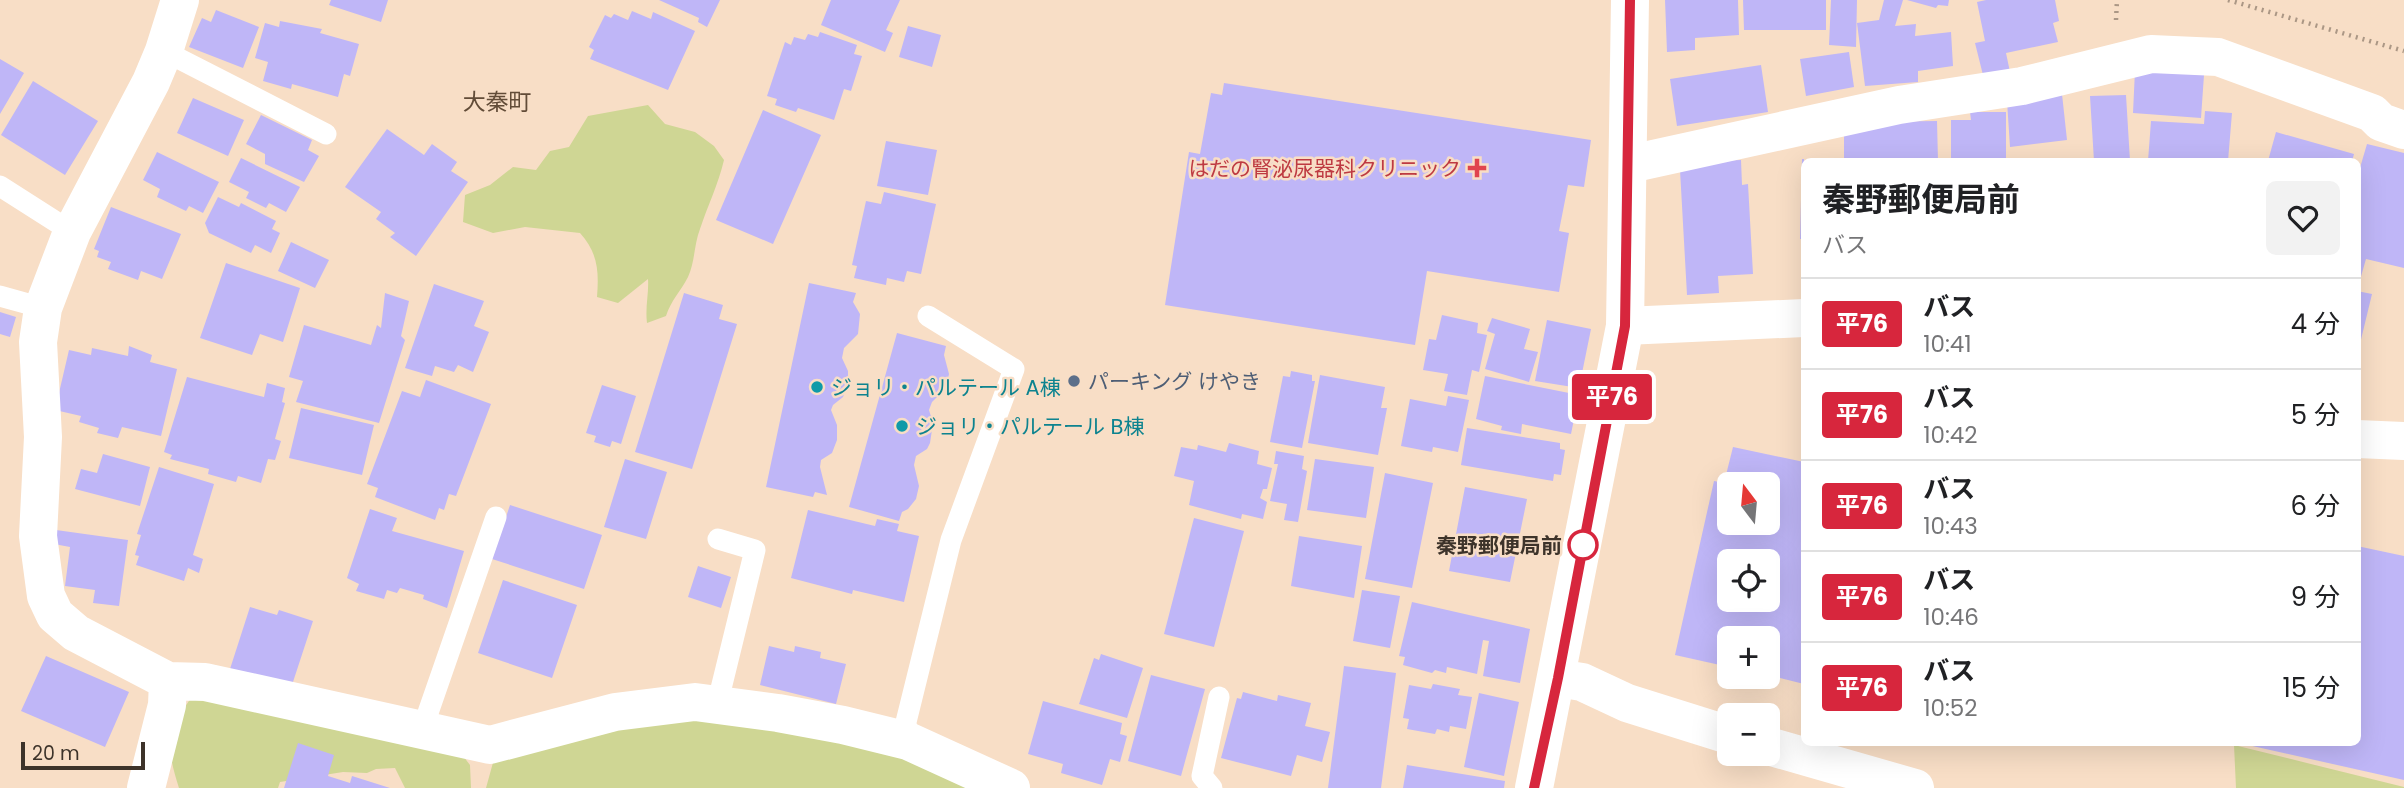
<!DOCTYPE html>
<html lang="ja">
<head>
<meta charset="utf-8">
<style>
  :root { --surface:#fff; --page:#f2f2f2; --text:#202124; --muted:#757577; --line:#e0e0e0 }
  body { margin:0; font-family:Poppins,"Noto Sans JP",sans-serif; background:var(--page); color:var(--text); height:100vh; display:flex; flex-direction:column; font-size:26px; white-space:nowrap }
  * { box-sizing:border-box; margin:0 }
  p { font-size:23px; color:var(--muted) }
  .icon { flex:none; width:38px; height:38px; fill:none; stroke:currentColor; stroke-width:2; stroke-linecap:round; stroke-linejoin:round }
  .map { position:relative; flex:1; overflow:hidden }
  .drawer { position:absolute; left:1801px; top:158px; width:560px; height:588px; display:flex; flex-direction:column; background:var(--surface); border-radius:10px; box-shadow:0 7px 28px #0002 }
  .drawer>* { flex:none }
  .badge { padding:0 14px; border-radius:5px; font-size:24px; line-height:46px }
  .needle { width:46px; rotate:344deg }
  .buttons { position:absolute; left:1717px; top:472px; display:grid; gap:14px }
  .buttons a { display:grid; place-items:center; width:63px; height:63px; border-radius:10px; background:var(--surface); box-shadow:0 7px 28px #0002; font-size:35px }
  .scale { position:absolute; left:21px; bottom:18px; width:124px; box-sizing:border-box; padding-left:7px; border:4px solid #3d332a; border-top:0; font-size:19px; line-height:24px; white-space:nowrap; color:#3d332a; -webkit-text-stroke:5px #f8dec6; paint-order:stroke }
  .map>.badge { position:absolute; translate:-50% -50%; box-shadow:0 0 0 4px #fff }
  .round { display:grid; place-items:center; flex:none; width:74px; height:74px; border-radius:10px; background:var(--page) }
  .overview { display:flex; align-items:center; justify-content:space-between; height:119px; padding:0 21px }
  h1 { font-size:33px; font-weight:700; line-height:52px }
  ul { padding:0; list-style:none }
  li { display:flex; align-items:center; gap:21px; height:91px; padding:0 21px; border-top:2px solid var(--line) }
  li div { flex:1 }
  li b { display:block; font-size:26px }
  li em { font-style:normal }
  li .badge { min-width:77px; font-weight:700; text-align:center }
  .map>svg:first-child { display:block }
  .green { fill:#cfd694 }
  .building { fill:#bfb6f7; fill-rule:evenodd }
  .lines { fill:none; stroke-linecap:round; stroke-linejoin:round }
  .path { stroke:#ab9785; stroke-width:4.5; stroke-dasharray:2 5; stroke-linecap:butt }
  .service { stroke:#fff; stroke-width:21 }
  .minor { stroke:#fff; stroke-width:38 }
  .tertiary { stroke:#fff; stroke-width:38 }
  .line-casing { stroke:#fff; stroke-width:16 }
  .line { stroke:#d7263d; stroke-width:10 }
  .health-dot { fill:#e0444e; stroke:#f8dec6; stroke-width:2.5 }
  .service-dot { fill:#5c6f8a; stroke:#f8dec6; stroke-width:2.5 }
  .culture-dot { fill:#0f9aa8; stroke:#f8dec6; stroke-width:2.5 }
  .stop-dot { fill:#fff; stroke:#d7263d; stroke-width:3.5 }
  .labels { text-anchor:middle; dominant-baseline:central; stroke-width:5; stroke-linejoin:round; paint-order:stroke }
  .health-label { font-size:21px; fill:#be3a42; stroke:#f8dec6; text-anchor:end }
  .service-label { font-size:21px; fill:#4e5e75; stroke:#f8dec6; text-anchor:start }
  .culture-label { font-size:21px; fill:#0d838f; stroke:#f8dec6; text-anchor:start }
  .stop-label { font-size:21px; font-weight:bold; fill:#3d332a; stroke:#f8dec6; text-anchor:end }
  .neighbourhood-label { font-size:23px; fill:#624c38; stroke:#f8dec6 }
</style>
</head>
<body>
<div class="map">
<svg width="2404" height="788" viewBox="0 0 2404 788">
  <rect width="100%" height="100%" fill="#f8dec6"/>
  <path class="green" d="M 648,105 L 665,124 L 695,132 L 714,146 L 724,160 C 718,185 708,205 700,229 C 694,244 695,262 688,277 C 681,291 671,300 666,316 L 647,323 C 645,307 649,294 648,279 L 618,303 L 597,297 C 599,271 598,253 580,233 L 525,227 L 493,233 L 463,222 L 465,195 L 490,185 L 513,167 L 536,170 L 550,151 L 569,147 L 588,116 Z
    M 193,695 L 457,748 L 470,765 L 471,788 L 405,788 L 395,768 L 376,769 L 367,773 L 343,772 L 280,782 L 278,788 L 179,788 C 165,743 166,734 193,695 Z
    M 676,717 L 749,720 L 892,750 L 974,788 L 486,788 L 494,759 Z
    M 2234,745 L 2404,787 L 2404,788 L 2236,788 Z"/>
  <path class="building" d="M 331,0 L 388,0 L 381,22 L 329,5 Z
    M 659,0 L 720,0 L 707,27 L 698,22 L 699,18 Z
    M 831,0 L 900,0 L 886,30 L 893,33 L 885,52 L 821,25 Z
    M 1665,0 L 1738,0 L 1739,35 L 1695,38 L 1695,50 L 1667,52 Z
    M 1743,0 L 1826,0 L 1826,30 L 1744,30 Z
    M 1831,0 L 1857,0 L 1856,47 L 1829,45 Z
    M 1884,0 L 1903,0 L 1895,26 L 1916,24 L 1915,36 L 1951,32 L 1953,66 L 1918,71 L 1918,82 L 1865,86 L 1857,23 L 1879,20 Z
    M 1907,0 L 1949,0 L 1948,6 L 1938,5 L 1936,8 Z
    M 1986,0 L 2055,0 L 2059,21 L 2053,23 L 2058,42 L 2006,53 L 2010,72 L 1984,79 L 1975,43 L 1985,41 L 1977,2 Z
    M 216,10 L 259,27 L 243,68 L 189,47 L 202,18 L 211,22 Z
    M 632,11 L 651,19 L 653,12 L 695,31 L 668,90 L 590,59 L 594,50 L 589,47 L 605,15 L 611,18 L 614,14 L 628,20 Z
    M 280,21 L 322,29 L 320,33 L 359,44 L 350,76 L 344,74 L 338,97 L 292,84 L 291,89 L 263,81 L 268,62 L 255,58 L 265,23 L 279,27 Z
    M 908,26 L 941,35 L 932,67 L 899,57 Z
    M 820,32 L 857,45 L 854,54 L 862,56 L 851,91 L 844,89 L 834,120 L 798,108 L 796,112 L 775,105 L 777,99 L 767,96 L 785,42 L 791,45 L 794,37 L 805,40 L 808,34 L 818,37 Z
    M 1849,52 L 1854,87 L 1806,96 L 1800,59 Z
    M 0,59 L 24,73 L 0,114 Z
    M 1761,65 L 1768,112 L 1677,126 L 1670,79 Z
    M 2135,70 L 2204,75 L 2201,118 L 2133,113 Z
    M 33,81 L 98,121 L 65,175 L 1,135 Z
    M 1224,83 L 1591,140 L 1584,187 L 1568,185 L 1559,231 L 1569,233 L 1559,292 L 1427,271 L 1415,345 L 1165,305 L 1189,152 L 1200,154 L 1211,93 L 1222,95 Z
    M 2062,94 L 2067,140 L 2010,147 L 2007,101 Z
    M 2126,95 L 2130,161 L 2094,161 L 2090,96 Z
    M 193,98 L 244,120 L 228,156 L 177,133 Z
    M 763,110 L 821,135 L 773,244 L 716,220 Z
    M 2205,111 L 2232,113 L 2228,161 L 2148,161 L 2151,121 L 2204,124 Z
    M 1970,112 L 2006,112 L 2006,161 L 1951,161 L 1951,120 L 1971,120 Z
    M 261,115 L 312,140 L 308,150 L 319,156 L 304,182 L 265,164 L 265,154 L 246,144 Z
    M 1937,121 L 1938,161 L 1844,161 L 1844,129 L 1866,122 Z
    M 387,129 L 424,155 L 432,144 L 457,162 L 451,171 L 468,182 L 416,256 L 390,237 L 395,233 L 376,219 L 381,212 L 345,187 Z
    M 2276,132 L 2354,154 L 2352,161 L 2268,161 Z
    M 886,141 L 937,150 L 928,195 L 877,186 Z
    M 2367,144 L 2404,153 L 2404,268 L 2366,259 L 2360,280 L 2357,280 L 2357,178 Z
    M 157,152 L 219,182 L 203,213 L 189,206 L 186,211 L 157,197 L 160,189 L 143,180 Z
    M 241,158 L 300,187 L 286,212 L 269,203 L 266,208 L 246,198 L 249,192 L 229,182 Z
    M 1802,159 L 1804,159 L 1804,239 L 1800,239 Z
    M 1741,160 L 1742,185 L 1748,184 L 1753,274 L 1718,276 L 1719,293 L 1687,295 L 1680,170 L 1711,161 Z
    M 884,192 L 936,204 L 921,274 L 907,271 L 904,282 L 887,278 L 886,285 L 854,278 L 857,266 L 852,265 L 866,201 L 881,204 Z
    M 218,197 L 239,207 L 241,203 L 276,221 L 272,229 L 280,233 L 271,253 L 255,245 L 251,253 L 209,233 L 205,223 Z
    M 111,207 L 181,234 L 162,279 L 141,271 L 138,280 L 108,269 L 111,262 L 97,257 L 99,251 L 94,249 Z
    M 291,242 L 329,260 L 315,288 L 278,271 Z
    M 226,263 L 300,288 L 283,342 L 260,334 L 252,355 L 200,338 Z
    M 809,283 L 856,293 L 853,302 L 860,314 L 858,334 L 844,348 L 842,358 L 848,371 L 848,384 L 843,397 L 833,405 L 831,410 L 837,425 L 837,440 L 832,453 L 821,460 L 820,467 L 827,495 L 815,492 L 813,497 L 766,487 Z
    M 434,284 L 484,301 L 474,326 L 489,332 L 473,372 L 458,365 L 454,372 L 435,366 L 432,376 L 405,368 Z
    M 2357,291 L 2372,294 L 2358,352 L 2357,352 Z
    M 385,293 L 409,301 L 401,336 L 405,340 L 379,423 L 296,402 L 303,381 L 289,377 L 304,325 L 371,345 L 377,325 L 381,328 Z
    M 684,293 L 723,305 L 719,319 L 737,324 L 692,469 L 635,452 Z
    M 0,312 L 16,317 L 10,337 L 0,334 Z
    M 1442,315 L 1478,323 L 1477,333 L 1487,335 L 1479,372 L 1472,370 L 1467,395 L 1444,391 L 1448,374 L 1423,370 L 1429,339 L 1436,340 Z
    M 1492,318 L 1530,329 L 1524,349 L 1538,352 L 1529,382 L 1485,369 L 1495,334 L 1487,331 Z
    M 1547,320 L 1591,329 L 1579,388 L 1535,381 Z
    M 897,333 L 946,346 L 944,355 L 949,374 L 946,388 L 932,402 L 929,410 L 933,423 L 930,443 L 927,449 L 916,456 L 914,465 L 919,486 L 916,499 L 908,509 L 902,512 L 899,521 L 849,507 Z
    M 129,346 L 152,355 L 150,362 L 177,369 L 161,436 L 122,427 L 118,438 L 97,433 L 99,428 L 79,422 L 81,416 L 55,410 L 69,350 L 91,355 L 92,348 L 128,356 Z
    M 1291,371 L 1312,375 L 1312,381 L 1315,381 L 1302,448 L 1270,442 L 1283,376 L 1290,377 Z
    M 1320,375 L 1385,387 L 1381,408 L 1387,408 L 1378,455 L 1308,443 Z
    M 1485,376 L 1579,395 L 1571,434 L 1522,424 L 1521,434 L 1501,430 L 1502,426 L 1476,419 Z
    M 187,377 L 264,397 L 267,383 L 285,388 L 282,402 L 285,403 L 275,439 L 281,441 L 275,460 L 268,459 L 261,483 L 238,476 L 236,482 L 208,474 L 209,469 L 170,459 L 172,455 L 164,452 Z
    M 426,380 L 491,404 L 456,496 L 449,494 L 444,510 L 439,508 L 435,520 L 375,497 L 378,488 L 367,484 L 402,391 L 420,397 Z
    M 602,385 L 636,396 L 621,444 L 612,441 L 610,447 L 594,442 L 596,436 L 586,433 Z
    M 1448,396 L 1469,400 L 1458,452 L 1433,447 L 1432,452 L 1401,446 L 1410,399 L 1446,406 Z
    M 301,408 L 374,425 L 362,475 L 289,458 Z
    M 1467,428 L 1560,443 L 1560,449 L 1565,450 L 1561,475 L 1554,474 L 1553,481 L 1461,465 Z
    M 1229,443 L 1259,451 L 1257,464 L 1272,468 L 1267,489 L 1263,489 L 1260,498 L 1267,502 L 1263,519 L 1242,514 L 1241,519 L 1189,505 L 1194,481 L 1174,476 L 1181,447 L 1197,450 L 1198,445 L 1226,452 Z
    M 1733,447 L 1804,462 L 1804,684 L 1768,675 L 1768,639 L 1729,639 L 1729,667 L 1675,655 L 1714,481 L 1724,483 ZM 1729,485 L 1768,485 L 1768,523 L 1729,523 ZM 1729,562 L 1768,562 L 1768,600 L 1729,600 Z
    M 1276,451 L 1304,456 L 1302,469 L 1307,471 L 1298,522 L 1284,520 L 1287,504 L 1270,501 L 1278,464 L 1274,464 Z
    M 103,454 L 150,467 L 140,506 L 75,489 L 81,469 L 97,473 Z
    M 625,459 L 667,472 L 646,539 L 604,527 Z
    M 1315,459 L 1374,467 L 1366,518 L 1307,510 Z
    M 159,467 L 214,484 L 193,555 L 203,559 L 199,573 L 188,568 L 184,581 L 136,565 L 139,556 L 135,555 L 141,535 L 137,534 Z
    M 1385,473 L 1433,483 L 1412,588 L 1365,579 Z
    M 1465,487 L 1527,499 L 1510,582 L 1449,571 Z
    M 510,505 L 602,535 L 584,589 L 492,559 Z
    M 370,509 L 397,518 L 392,531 L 464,551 L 447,608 L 423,599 L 424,595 L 400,588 L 397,593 L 387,590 L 384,599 L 356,591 L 359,584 L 347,578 Z
    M 808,510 L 875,526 L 877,519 L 899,524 L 897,531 L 919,536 L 904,602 L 853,590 L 852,594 L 791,578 Z
    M 1194,518 L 1244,531 L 1214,647 L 1164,634 Z
    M 56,530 L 128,540 L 119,606 L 93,603 L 95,590 L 65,586 L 70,547 L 54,544 Z
    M 1299,536 L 1362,546 L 1354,598 L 1291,586 Z
    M 2357,546 L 2404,556 L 2404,780 L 2239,743 L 2357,742 Z
    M 698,566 L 731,577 L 721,608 L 688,597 Z
    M 503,580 L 577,605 L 552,678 L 478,653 Z
    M 1362,590 L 1400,596 L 1390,648 L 1353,641 Z
    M 1412,602 L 1530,629 L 1520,683 L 1483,676 L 1489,641 L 1483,640 L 1477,674 L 1447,667 L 1446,673 L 1435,670 L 1432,673 L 1403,665 L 1405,657 L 1399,656 Z
    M 250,607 L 277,615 L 279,610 L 313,621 L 291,688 L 230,669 Z
    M 769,646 L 794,652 L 795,646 L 821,652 L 820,658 L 846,664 L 836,704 L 760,685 Z
    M 1101,654 L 1143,668 L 1127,718 L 1079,704 L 1094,658 L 1099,660 Z
    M 46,656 L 129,692 L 105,747 L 21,711 Z
    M 1344,666 L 1396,673 L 1381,788 L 1328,788 Z
    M 1151,675 L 1205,689 L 1181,776 L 1128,761 Z
    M 1433,684 L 1460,689 L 1458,695 L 1472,697 L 1466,729 L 1450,726 L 1449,732 L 1437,729 L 1435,734 L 1407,729 L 1409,719 L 1403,718 L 1409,685 L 1431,689 Z
    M 1243,692 L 1277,701 L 1278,695 L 1311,703 L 1305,726 L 1330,732 L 1322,762 L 1297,755 L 1291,776 L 1221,758 L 1237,698 L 1241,699 Z
    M 1479,693 L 1519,702 L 1504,776 L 1464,767 Z
    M 1043,701 L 1122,723 L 1120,734 L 1127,736 L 1120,762 L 1110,759 L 1102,785 L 1061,773 L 1063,764 L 1028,754 Z
    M 298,743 L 334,755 L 328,776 L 350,783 L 352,776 L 390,788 L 284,788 Z
    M 1407,765 L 1505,781 L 1504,788 L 1403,788 Z"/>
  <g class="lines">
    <path class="path" d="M 2228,0 L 2404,51
      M 2116,20 L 2117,0"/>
    <path class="service" d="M 164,51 L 326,134
      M 0,186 L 72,232
      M 0,296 L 43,308
      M 717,705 L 755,550 L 718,539
      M 422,730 L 496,517
      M 908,741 L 906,722 L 951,540 L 1014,369 L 928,316
      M 1212,788 L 1202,776 L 1219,697"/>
    <path class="minor" d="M 180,0 L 164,51 L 151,82 L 72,232 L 43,308 L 38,342 L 43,437 L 38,536 L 46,596 L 55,615 L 76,633 L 168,681 L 205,682 L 490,745 L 615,712 L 695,702 L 778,713 L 843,725 L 908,741 L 1011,788
      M 1630,164 L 1899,105 L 2022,86 L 2151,54 L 2218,57 L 2372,113 L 2381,122 L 2404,130
      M 1625,326 L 1804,318
      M 2357,439 L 2404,441
      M 1557,678 L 1582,682 L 1627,703 L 1729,735
      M 1768,746 L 1915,788
      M 146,788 L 167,705 L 168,681"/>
    <path class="tertiary" d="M 1534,788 L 1625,326 L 1630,0"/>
  </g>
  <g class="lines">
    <defs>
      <path id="line" d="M 1534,788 L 1558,678 L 1625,326 L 1630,0"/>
    </defs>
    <use href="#line" class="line-casing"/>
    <use href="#line" class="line"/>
  </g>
  <path class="health-dot" d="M1473.5 157.5h7v7h7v7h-7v7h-7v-7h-7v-7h7z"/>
  <circle class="service-dot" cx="1074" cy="381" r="7"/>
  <g class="culture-dot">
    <circle cx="817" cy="387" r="7"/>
    <circle cx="902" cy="426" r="7"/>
  </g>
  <circle class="stop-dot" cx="1583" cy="545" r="14"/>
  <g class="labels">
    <g class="health-label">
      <text x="1461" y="168">はだの腎泌尿器科クリニック</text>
    </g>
    <g class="service-label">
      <text x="1088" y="381">パーキング けやき</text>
    </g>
    <g class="culture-label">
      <text x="831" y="387">ジョリ・パルテール A棟</text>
      <text x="916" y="426">ジョリ・パルテール B棟</text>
    </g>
    <g class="stop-label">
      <text x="1562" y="545">秦野郵便局前</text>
    </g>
    <g class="neighbourhood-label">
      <text x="497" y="102">大秦町</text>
    </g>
  </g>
</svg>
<div class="buttons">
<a><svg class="needle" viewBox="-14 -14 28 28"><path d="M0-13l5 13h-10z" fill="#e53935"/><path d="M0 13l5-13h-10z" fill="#757577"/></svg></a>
<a><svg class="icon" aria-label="locate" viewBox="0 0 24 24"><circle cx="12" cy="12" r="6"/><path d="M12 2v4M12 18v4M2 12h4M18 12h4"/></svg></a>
<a>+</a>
<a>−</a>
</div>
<div class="scale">20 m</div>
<b class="badge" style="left:1612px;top:397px;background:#d7263d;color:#fff">平76</b>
<section class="drawer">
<div class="overview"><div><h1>秦野郵便局前</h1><p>バス</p></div><a class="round"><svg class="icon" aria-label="heart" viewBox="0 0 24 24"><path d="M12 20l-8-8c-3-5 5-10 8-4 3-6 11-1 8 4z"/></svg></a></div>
<ul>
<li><span class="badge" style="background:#d7263d;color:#fff">平76</span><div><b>バス</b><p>10:41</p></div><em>4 分</em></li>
<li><span class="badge" style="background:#d7263d;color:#fff">平76</span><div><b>バス</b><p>10:42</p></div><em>5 分</em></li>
<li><span class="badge" style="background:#d7263d;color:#fff">平76</span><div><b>バス</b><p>10:43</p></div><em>6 分</em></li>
<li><span class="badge" style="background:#d7263d;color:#fff">平76</span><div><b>バス</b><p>10:46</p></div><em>9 分</em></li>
<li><span class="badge" style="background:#d7263d;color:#fff">平76</span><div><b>バス</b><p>10:52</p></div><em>15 分</em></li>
</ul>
</section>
</div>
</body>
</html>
